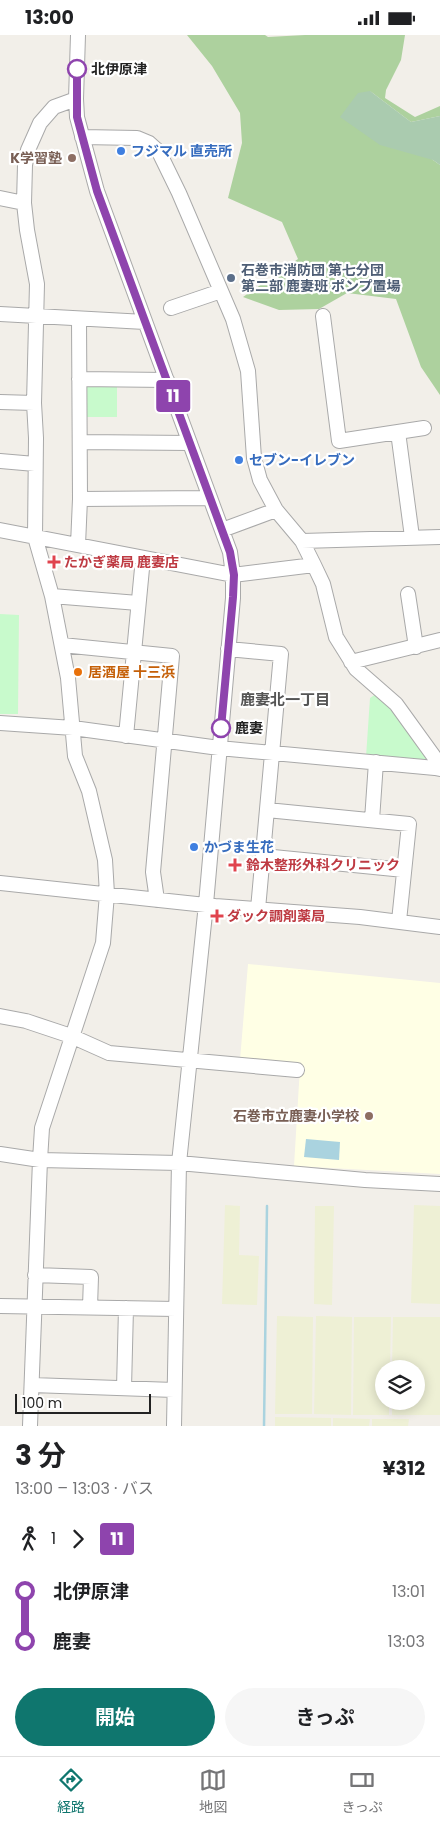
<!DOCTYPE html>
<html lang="ja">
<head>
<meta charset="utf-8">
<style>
  :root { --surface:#fff; --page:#f6f6f6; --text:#202124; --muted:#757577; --line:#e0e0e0; --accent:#0f766e }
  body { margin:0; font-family:Poppins,"Noto Sans JP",sans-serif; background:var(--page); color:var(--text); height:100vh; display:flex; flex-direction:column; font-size:19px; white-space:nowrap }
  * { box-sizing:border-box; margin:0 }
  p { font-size:16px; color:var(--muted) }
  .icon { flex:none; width:28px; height:28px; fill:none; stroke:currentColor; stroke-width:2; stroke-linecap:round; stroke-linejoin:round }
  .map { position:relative; height:1391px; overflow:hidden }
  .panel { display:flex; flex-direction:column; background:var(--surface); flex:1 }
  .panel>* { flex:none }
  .badge { padding:0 10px; border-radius:4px; font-size:18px; line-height:32px }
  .buttons { position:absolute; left:375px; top:1325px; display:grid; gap:10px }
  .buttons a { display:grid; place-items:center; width:50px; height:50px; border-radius:50%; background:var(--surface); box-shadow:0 2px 12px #0003; font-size:25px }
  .scale { position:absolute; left:15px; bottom:12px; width:136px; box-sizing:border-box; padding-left:5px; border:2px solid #222; border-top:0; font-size:14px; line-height:18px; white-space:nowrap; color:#222; -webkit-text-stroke:4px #fff; paint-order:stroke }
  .map>.badge { position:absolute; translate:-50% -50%; box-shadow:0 0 0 2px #fff }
  .legs { display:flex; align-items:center; gap:8px; height:55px; padding:0 15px; font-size:16px }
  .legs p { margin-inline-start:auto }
  .head { display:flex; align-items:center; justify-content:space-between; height:85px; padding:0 15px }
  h1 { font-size:28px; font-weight:700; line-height:38px }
  .action { display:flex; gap:10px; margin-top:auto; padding:10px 15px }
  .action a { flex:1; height:58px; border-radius:30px; background:var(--accent); color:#fff; font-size:20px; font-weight:700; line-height:58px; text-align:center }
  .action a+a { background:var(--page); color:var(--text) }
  ul { padding:0 15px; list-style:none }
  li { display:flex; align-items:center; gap:18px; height:50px; font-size:19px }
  li i { display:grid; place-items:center; width:8px; height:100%; margin:0 6px; background:currentColor }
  li i::after { content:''; width:12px; height:12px; margin:-6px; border:4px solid; border-radius:50%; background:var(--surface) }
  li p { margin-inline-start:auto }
  li:first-child i { background:linear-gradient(#0000 50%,currentColor 0) }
  li:last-child i { background:linear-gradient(currentColor 50%,#0000 0) }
  .status { display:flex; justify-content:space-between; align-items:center; height:35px; padding:0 25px; background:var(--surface); direction:ltr }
  .status svg { height:14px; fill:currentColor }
  .tab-bar { display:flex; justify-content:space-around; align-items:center; height:70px; border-top:1px solid var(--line); background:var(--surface); font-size:14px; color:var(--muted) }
  .tab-bar a { display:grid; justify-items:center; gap:2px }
  .tab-bar .current { color:var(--accent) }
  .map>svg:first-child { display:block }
  .education { fill:#ffffe5 }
  .farmland { fill:#eef0d5 }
  .forest { fill:#add19e }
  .cemetery { fill:#aacbaf }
  .park { fill:#c8facc }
  .water { fill:#aad3df }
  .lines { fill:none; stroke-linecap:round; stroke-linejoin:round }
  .stream { stroke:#aad3df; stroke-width:2.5 }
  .minor-casing { stroke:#a9a9a9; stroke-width:16 }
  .minor { stroke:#fff; stroke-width:14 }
  .line-1-casing { stroke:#fff; stroke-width:11 }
  .line-1 { stroke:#8e44ad; stroke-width:8 }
  .stop-1-dot { fill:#fff; stroke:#8e44ad; stroke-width:2.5 }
  .shop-dot { fill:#3f7fe0; stroke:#fff; stroke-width:2 }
  .education-dot { fill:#8d6e63; stroke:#fff; stroke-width:2 }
  .service-dot { fill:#5c6f8a; stroke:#fff; stroke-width:2 }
  .health-dot { fill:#e0444e; stroke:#fff; stroke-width:2 }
  .food-dot { fill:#e8710a; stroke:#fff; stroke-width:2 }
  .labels { text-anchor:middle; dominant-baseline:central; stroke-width:4.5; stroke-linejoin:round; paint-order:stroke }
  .stop-label { font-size:14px; font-weight:bold; fill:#222; stroke:#fff; text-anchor:start }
  .shop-label { font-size:14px; font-weight:bold; fill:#366cbe; stroke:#fff; text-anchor:start }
  .education-label { font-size:14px; font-weight:bold; fill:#785e54; stroke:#fff; text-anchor:end }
  .service-label { font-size:14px; font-weight:bold; fill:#4e5e75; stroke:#fff; text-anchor:start }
  .health-label { font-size:14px; font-weight:bold; fill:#be3a42; stroke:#fff; text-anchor:start }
  .food-label { font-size:14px; font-weight:bold; fill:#c56008; stroke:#fff; text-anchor:start }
  .neighbourhood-label { font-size:15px; font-weight:bold; fill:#555; stroke:#fff }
</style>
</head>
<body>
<div class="status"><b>13:00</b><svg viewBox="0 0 49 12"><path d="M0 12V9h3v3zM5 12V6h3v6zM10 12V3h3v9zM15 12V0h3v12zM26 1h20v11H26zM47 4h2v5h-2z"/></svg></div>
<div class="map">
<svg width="440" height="1391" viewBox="0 0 440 1391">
  <rect width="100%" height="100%" fill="#f2efe9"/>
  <path class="education" d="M 248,929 L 440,948 L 440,1139 L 294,1131 L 300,1032 L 240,1025 Z"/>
  <path class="farmland" d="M 225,1170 L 240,1171 L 239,1220 L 259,1221 L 257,1270 L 222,1269 Z
    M 414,1170 L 440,1171 L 440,1269 L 411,1268 Z
    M 315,1171 L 334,1171 L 332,1270 L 314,1269 Z
    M 277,1281 L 313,1282 L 312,1379 L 275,1379 Z
    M 316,1281 L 352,1282 L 351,1380 L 314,1379 Z
    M 354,1282 L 391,1282 L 390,1334 L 384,1334 L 384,1366 L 389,1366 L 389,1380 L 353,1380 Z
    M 393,1282 L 440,1282 L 440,1380 L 392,1380 L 392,1366 L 416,1366 L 416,1334 L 392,1334 Z
    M 275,1382 L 331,1383 L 331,1391 L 275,1391 Z
    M 333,1383 L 370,1384 L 369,1391 L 333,1391 Z
    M 372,1384 L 409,1384 L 408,1391 L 372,1391 Z"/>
  <path class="forest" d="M 187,0 L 265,0 L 268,2 L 305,0 L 405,0 L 401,25 L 386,55 L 385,63 L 415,82 L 440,71 L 440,81 L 411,87 L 370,56 L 433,125 L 440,130 L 440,360 L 421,332 L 396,264 L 347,258 L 319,274 L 279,275 L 243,262 L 298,224 L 282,187 L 228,163 L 242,108 L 240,78 L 212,31 Z"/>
  <path class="cemetery" d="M 370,56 L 411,87 L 440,81 L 440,130 L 433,125 L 380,110 L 340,82 L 358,58 Z"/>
  <path class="park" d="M 117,351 L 117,382 L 85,382 L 86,352 Z
    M 0,579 L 19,580 L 18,679 L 0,679 Z
    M 376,659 L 404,688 L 434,729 L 366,722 L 370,663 Z"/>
  <path class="water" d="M 306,1104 L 340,1107 L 339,1125 L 304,1122 Z"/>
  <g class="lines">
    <path class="stream" d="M 264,1391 L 267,1171"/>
    <defs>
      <path id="minor" d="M 78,0 L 76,64 L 77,82 L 97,156 L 230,517 L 233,540 L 233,563 L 206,869 L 179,1128 L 174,1391
        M 82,102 L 137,103 L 149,108 L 159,117 L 179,158 L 233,284 L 248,336 L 254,423 L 260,445 L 276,475 L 302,506 L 314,530 L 323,549 L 336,602 L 356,634 L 396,669 L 440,730
        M 0,163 L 24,168
        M 171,273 L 221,256
        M 0,279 L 145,287
        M 323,281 L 339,406 L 424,393
        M 79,344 L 167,345
        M 0,367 L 34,368
        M 398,397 L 412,502
        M 80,407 L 190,408
        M 0,426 L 35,429
        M 80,464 L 210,463
        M 0,495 L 233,540 L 314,530
        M 222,495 L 276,475
        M 302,506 L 440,502
        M 78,510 L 80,464 L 79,284
        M 408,559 L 416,612
        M 52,561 L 138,568
        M 62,610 L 172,621 L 153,837 L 157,865
        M 228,614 L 281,619 L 258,874
        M 351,627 L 440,605
        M 0,688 L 73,693 L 219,713 L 435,733 L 440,734
        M 126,701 L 143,523
        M 267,775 L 409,789 L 399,886
        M 372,785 L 376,727
        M 263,821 L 404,835
        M 0,848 L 215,871 L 360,882 L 440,892
        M 0,981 L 26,986 L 71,1001 L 109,1018 L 297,1035
        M 0,1119 L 40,1125 L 179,1128 L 365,1145 L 440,1149
        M 35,1240 L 91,1242 L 90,1272
        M 0,1271 L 176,1274
        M 32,1350 L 174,1355
        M 124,1353 L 126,1273
        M 30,1391 L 40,1125 L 42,1093 L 103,908 L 107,859 L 105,825 L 89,756 L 75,721 L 68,643 L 52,561 L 35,502 L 36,403 L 34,368 L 37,249 L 27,195 L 24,168 L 25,130 L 28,115 L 40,88 L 54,72 L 76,64"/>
    </defs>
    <use href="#minor" class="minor-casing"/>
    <use href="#minor" class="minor"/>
  </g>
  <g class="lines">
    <defs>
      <path id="line-1" d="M 77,34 L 77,82 L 97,156 L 230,517 L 234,540 L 233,562 L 221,693"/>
    </defs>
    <use href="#line-1" class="line-1-casing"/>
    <use href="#line-1" class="line-1"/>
  </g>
  <g class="stop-1-dot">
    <circle cx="77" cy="34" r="9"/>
    <circle cx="221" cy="693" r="9"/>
  </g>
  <g class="shop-dot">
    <circle cx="121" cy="116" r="5"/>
    <circle cx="239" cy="425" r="5"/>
    <circle cx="194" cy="812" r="5"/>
  </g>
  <g class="education-dot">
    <circle cx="72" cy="123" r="5"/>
    <circle cx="369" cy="1081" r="5"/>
  </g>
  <circle class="service-dot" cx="231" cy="243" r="5"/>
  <g class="health-dot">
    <path d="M51.5 519.5h5v5h5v5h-5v5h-5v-5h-5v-5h5z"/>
    <path d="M232.5 822.5h5v5h5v5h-5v5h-5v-5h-5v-5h5z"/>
    <path d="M214.5 873.5h5v5h5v5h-5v5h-5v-5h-5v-5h5z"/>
  </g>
  <circle class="food-dot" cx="78" cy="637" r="5"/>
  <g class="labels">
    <g class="stop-label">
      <text x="91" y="34">北伊原津</text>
      <text x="235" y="693">鹿妻</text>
    </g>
    <g class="shop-label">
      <text x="131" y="116">フジマル 直売所</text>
      <text x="249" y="425">セブン-イレブン</text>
      <text x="204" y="812">かづま生花</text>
    </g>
    <g class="education-label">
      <text x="62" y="123">K学習塾</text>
      <text x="359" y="1081">石巻市立鹿妻小学校</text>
    </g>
    <g class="service-label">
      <text x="241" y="235">石巻市消防団 第七分団<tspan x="241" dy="16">第二部 鹿妻班 ポンプ置場</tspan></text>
    </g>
    <g class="health-label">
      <text x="64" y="527">たかぎ薬局 鹿妻店</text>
      <text x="246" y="830">鈴木整形外科クリニック</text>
      <text x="227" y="881">ダック調剤薬局</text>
    </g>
    <g class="food-label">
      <text x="88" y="637">居酒屋 十三浜</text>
    </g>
    <g class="neighbourhood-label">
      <text x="285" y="664">鹿妻北一丁目</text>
    </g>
  </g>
</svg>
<div class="buttons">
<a><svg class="icon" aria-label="layers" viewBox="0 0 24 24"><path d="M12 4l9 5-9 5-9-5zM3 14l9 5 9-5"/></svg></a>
</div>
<div class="scale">100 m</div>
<b class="badge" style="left:173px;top:361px;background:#8e44ad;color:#fff">11</b>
</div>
<section class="panel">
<div class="head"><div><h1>3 分</h1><p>13:00 – 13:03 · バス</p></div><b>¥312</b></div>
<div class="legs"><svg class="icon" aria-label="walk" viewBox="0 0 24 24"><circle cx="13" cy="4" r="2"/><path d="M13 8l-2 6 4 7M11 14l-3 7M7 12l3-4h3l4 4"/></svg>1<svg class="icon" aria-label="forward" viewBox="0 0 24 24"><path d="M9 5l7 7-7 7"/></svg><b class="badge" style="background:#8e44ad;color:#fff">11</b></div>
<ul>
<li><i style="color:#8e44ad"></i><b>北伊原津</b><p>13:01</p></li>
<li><i style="color:#8e44ad"></i><b>鹿妻</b><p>13:03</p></li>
</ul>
<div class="action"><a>開始</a><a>きっぷ</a></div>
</section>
<nav class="tab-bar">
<a class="current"><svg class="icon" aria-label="directions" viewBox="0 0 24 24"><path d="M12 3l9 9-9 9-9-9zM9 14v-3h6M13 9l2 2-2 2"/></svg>経路</a>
<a><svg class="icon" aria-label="map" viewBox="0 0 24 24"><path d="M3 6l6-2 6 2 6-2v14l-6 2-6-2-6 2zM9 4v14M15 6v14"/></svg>地図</a>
<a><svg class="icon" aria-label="tickets" viewBox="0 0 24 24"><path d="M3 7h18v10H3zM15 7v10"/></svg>きっぷ</a>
</nav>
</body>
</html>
